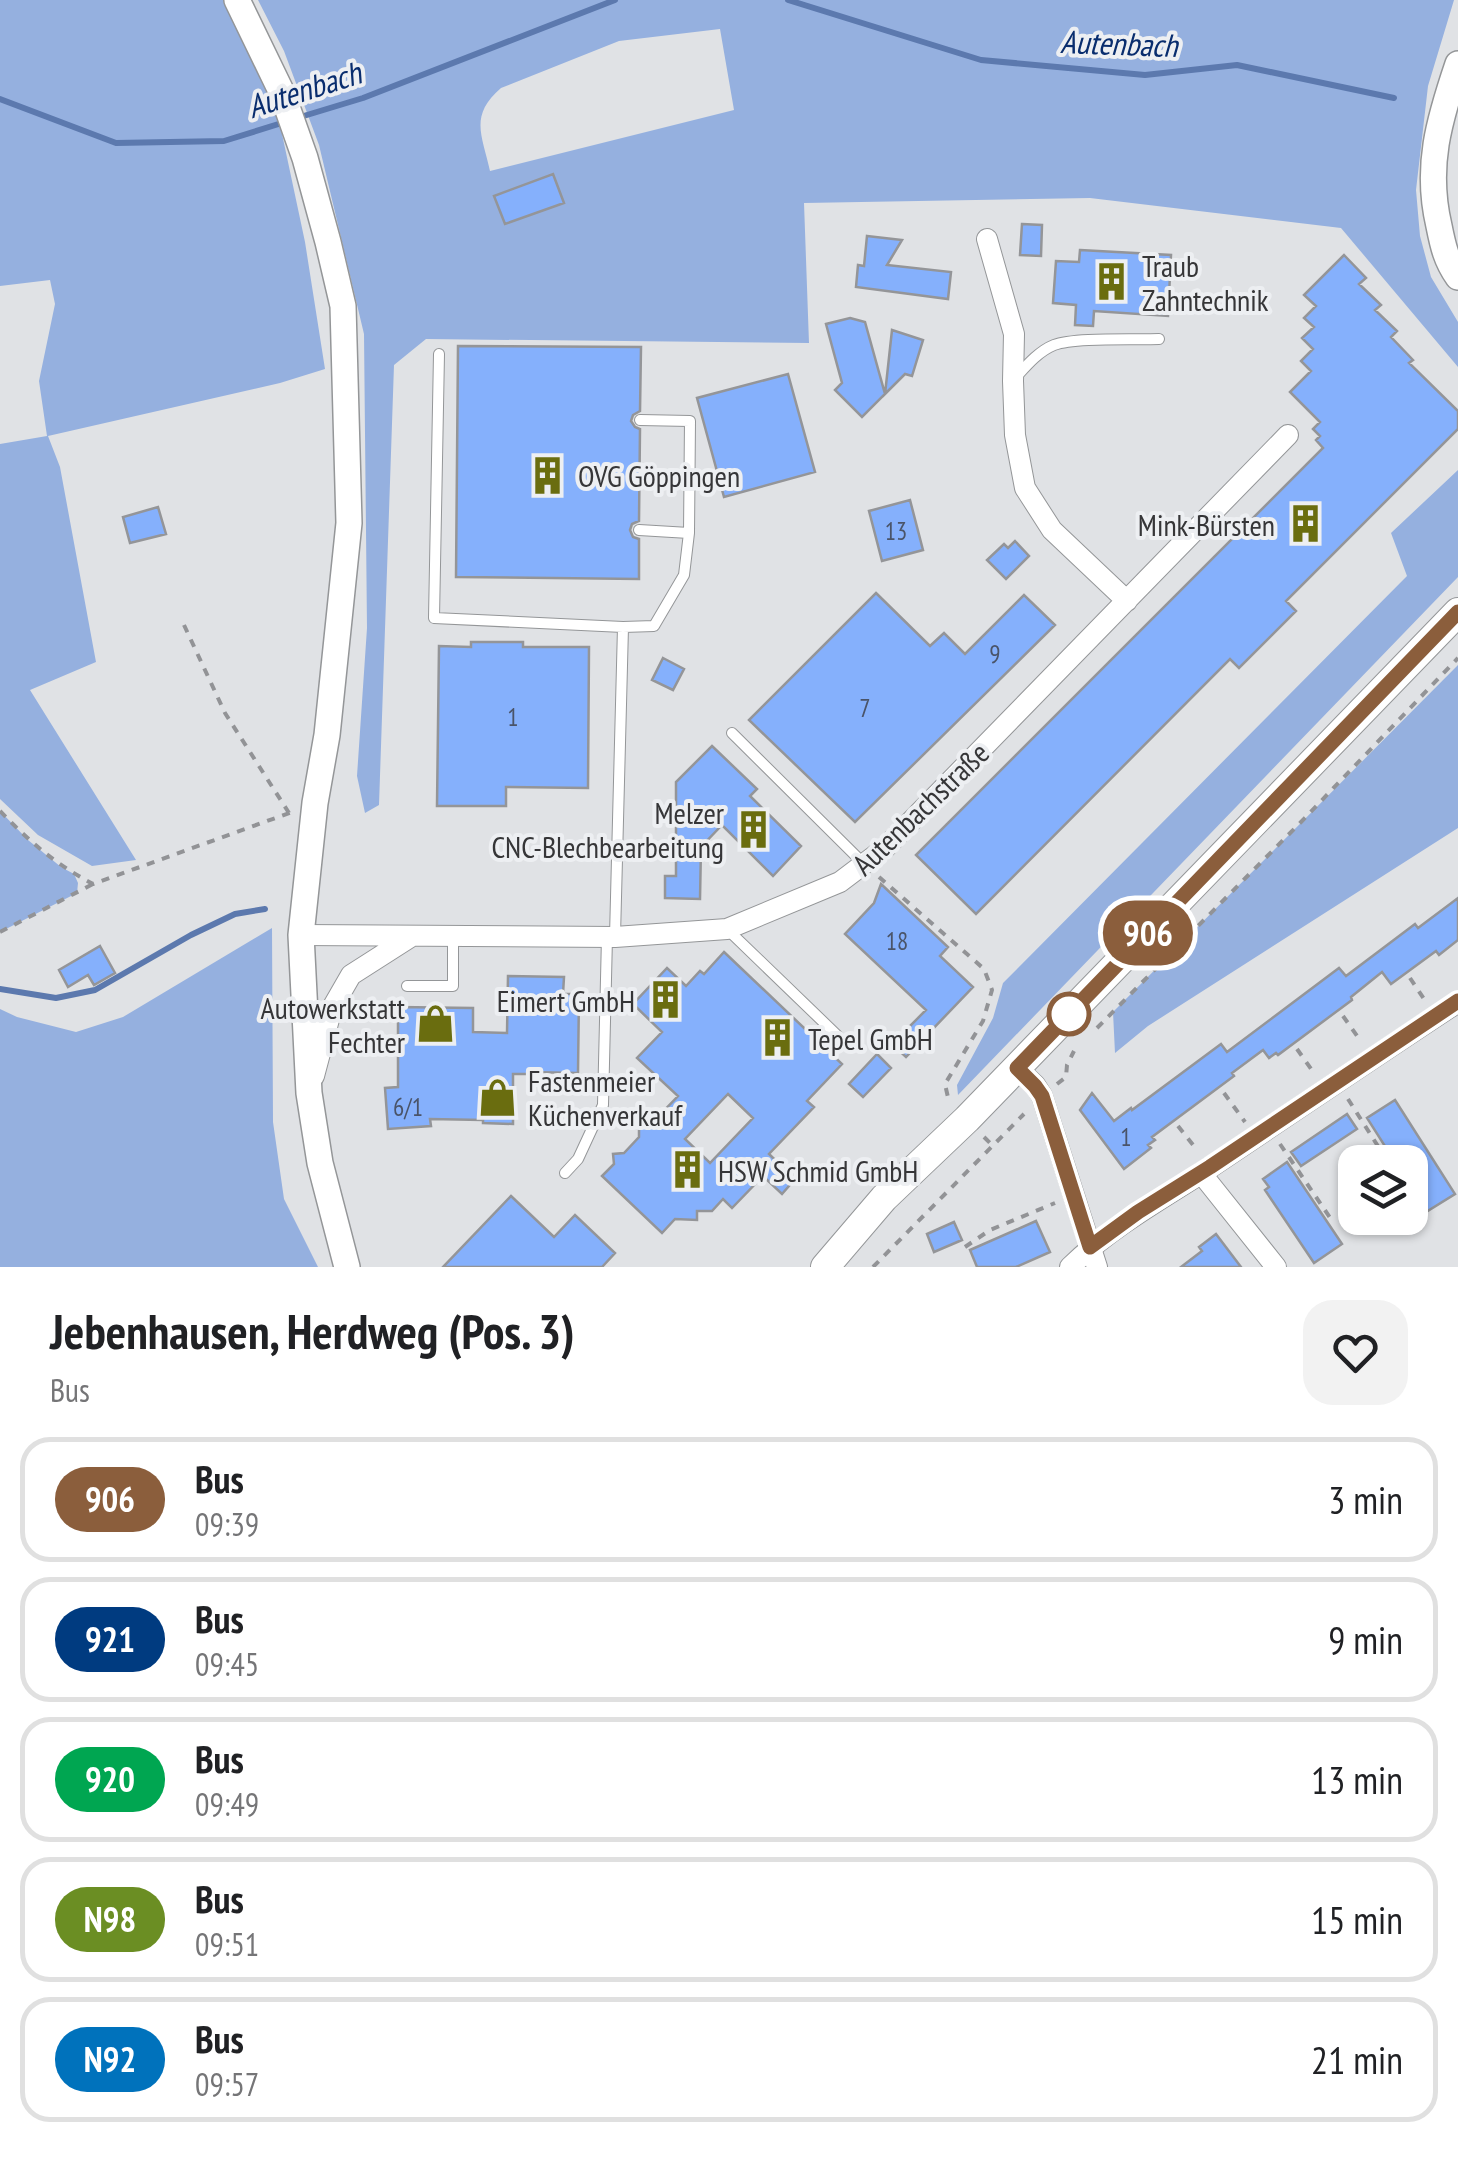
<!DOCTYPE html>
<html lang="en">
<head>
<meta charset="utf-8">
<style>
  :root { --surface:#fff; --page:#f2f2f2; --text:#202124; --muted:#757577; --line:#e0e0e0 }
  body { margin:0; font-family:"PT Sans Narrow",sans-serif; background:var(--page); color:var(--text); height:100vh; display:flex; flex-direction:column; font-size:38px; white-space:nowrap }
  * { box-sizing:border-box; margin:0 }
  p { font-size:32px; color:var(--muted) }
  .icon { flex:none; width:55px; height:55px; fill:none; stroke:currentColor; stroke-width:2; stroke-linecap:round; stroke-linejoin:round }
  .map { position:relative; height:1267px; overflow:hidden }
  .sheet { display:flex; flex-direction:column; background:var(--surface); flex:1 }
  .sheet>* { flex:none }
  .badge { padding:0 20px; border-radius:32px; font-size:35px; line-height:65px }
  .fabs { position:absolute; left:1338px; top:1145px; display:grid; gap:20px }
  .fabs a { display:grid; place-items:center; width:90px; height:90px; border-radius:20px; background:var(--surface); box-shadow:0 2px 8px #0004; font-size:50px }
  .map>.badge { position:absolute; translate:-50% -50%; box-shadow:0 0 0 5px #fff }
  .round { display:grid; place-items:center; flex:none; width:105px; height:105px; border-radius:30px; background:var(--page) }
  .head { display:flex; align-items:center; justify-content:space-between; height:170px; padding:0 50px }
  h1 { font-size:48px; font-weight:800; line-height:75px }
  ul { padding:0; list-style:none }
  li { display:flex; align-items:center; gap:30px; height:125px; margin:0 20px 15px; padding:0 30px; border:5px solid var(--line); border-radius:30px }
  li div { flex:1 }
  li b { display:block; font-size:38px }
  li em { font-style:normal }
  li .badge { min-width:110px; font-weight:700; text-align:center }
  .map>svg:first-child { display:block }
  .green { fill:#95b0df; fill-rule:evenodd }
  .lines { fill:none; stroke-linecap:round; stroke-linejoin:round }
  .stream { stroke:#5c79ae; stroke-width:6 }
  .building { fill:#85b0fc; stroke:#949598; stroke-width:2.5; fill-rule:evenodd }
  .service-casing { stroke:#949698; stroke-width:12 }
  .minor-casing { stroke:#949698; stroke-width:22 }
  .tertiary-casing { stroke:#949698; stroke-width:28 }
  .secondary-casing { stroke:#949698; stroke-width:30 }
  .path { stroke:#929396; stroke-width:4; stroke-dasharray:8 8; stroke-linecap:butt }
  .service { stroke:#fff; stroke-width:10 }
  .minor { stroke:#fff; stroke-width:20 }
  .tertiary { stroke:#fff; stroke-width:25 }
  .secondary { stroke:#fff; stroke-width:28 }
  .line-casing { stroke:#fff; stroke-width:22 }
  .line { stroke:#8b5e3c; stroke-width:15 }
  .stop-dot { fill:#fff; stroke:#8b5e3c; stroke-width:5 }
  .labels { text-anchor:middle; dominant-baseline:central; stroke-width:8; stroke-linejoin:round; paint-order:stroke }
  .number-label { font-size:25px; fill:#4a5469 }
  .poi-label { font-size:30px; fill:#363638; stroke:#edeff2; text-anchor:start }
  .street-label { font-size:30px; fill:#363638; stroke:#edeff2 }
  .water-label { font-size:32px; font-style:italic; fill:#092d6e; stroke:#edeff2 }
</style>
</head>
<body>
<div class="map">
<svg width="1458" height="1267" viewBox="0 0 1458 1267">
  <rect width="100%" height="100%" fill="#e0e2e5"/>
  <path class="green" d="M 0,0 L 224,0 L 254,60 L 278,115 L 305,242 L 325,369 L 280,383 L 48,436 L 60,467 L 96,662 L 30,690 L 136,860 L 92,866 L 38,835 L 0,799 L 0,444 L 47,436 L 39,381 L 55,304 L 50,280 L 0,286 Z
    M 258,0 L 1454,0 L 1428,86 L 1416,190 L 1420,236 L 1431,277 L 1458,322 L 1458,367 L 1341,228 L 1090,198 L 804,203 L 809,343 L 426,339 L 394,365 L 379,805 L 365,813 L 357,776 L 367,628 L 364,334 L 319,145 L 284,51 ZM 720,29 L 734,110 L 490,171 C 482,134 469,116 501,88 L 619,41 Z
    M 1458,470 L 1458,577 L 958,1095 L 957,1085 L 993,1018 L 1003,983 L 1407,576 L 1391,533 Z
    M 1458,665 L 1458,828 L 1148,1026 L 1115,1053 L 1113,1012 Z
    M 0,811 L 28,840 L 61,867 L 74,874 L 78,883 L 77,893 L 0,932 Z
    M 272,928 L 273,1122 L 284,1199 L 318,1267 L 0,1267 L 0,1009 L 17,1017 L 76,1032 L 123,1017 Z"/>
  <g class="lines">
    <path class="stream" d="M 788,0 L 981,60 L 1145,75 L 1237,65 L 1394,98
      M 0,99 L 116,143 L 224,141 L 285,122
      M 297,118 L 363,98 L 615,0
      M 0,989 L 56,998 L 95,990 L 191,935 L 235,914 L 265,909"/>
  </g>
  <path class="building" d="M 553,174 L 564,203 L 505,224 L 494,196 Z
    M 1022,224 L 1042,225 L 1041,256 L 1020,255 Z
    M 867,236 L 902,240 L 887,265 L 951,272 L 948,299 L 856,287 L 858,265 L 864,266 Z
    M 1080,250 L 1171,255 L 1168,316 L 1094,311 L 1093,326 L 1075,325 L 1076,305 L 1053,303 L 1056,261 L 1079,262 Z
    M 1344,255 L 1366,278 L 1359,284 L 1381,305 L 1375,310 L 1397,331 L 1391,337 L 1413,360 L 1409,363 L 1458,411 L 1458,429 L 1286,601 L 1296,611 L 1239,668 L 1230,659 L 976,914 L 916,855 L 1323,448 L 1316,440 L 1320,436 L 1313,429 L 1320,422 L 1290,392 L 1311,371 L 1301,361 L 1313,349 L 1302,338 L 1314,327 L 1304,318 L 1316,306 L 1304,295 Z
    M 850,318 L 865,322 L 885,394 L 862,417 L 835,390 L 842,383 L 826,324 Z
    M 892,330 L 923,340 L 912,376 L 905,374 L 885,394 Z
    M 458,346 L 641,347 L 640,411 L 633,415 L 631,421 L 635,427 L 640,429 L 639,521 L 632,524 L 630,530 L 633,537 L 639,539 L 639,579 L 456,577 Z
    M 788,374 L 815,472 L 724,497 L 697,398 Z
    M 910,500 L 923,550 L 882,561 L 869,511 Z
    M 158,507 L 166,534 L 130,543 L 123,517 Z
    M 1015,541 L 1029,556 L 1006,579 L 987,560 L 1004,544 L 1008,548 Z
    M 876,593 L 930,646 L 944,633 L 965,654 L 1024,595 L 1055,625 L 855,822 L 749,720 Z
    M 471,642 L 523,642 L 523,647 L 589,647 L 588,788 L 506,787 L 506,806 L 437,806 L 439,646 L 471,647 Z
    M 663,658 L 684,669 L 673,690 L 652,680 Z
    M 712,746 L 757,789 L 750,796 L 801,846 L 773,876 L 722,825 L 701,847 L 700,899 L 665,898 L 665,876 L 676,876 L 676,782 Z
    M 881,884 L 948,947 L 940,956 L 973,987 L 906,1057 L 892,1044 L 926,1010 L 845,934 L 874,903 Z
    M 1458,898 L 1458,940 L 1439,955 L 1436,951 L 1391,984 L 1382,972 L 1351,997 L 1352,1000 L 1278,1055 L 1276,1053 L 1269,1058 L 1263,1050 L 1232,1073 L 1234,1076 L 1152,1137 L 1155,1140 L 1148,1145 L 1151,1148 L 1124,1169 L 1080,1110 L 1092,1093 L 1114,1121 L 1131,1108 L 1132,1110 L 1221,1044 L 1227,1052 L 1339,968 L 1346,976 L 1415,924 L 1418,928 Z
    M 100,946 L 115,973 L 94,985 L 88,975 L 68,987 L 59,970 Z
    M 724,952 L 842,1064 L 807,1101 L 814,1107 L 769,1154 L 795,1179 L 782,1194 L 763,1176 L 732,1208 L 723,1199 L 712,1211 L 697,1211 L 697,1220 L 675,1219 L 662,1233 L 602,1176 L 614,1164 L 613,1154 L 624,1153 L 639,1137 L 639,1128 L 648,1127 L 678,1096 L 637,1058 L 662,1032 L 633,1004 L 667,968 L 686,986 L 700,971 L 704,974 ZM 728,1094 L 753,1118 L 710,1163 L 685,1139 Z
    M 508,976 L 564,977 L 563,994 L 579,994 L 578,1073 L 529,1072 L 529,1074 L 513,1074 L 513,1124 L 483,1123 L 483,1120 L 430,1119 L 431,1126 L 388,1129 L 385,1088 L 398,1087 L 398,1007 L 473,1008 L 473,1032 L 507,1033 Z
    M 877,1054 L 891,1068 L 863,1097 L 849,1084 Z
    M 1395,1100 L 1455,1194 L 1426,1212 L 1410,1187 L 1410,1162 L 1395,1162 L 1367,1118 Z
    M 1347,1114 L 1357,1129 L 1301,1166 L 1291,1152 Z
    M 1287,1162 L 1342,1244 L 1314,1263 L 1265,1190 L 1269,1187 L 1263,1179 Z
    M 511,1196 L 554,1237 L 575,1215 L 615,1253 L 602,1267 L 443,1267 Z
    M 1036,1221 L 1050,1252 L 1016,1267 L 977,1267 L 970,1250 Z
    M 954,1222 L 962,1240 L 934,1252 L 927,1234 Z
    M 1216,1234 L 1241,1267 L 1181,1267 L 1202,1251 L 1199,1247 Z"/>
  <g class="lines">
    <defs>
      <path id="service" d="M 439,354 L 434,618 L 623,627
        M 1017,376 C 1027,365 1039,351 1054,345 C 1074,337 1134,340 1159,339
        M 639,530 L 689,533
        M 732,733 L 864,864
        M 728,930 L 842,1040
        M 615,936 L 623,627 L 654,626 L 684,575 L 689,533 L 690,421 L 640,420
        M 407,986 L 453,986 L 453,937
        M 565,1173 L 578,1159 L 603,1105 L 607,937"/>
      <path id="minor" d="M 987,239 L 1014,334 L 1013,381 L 1015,435 L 1025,488 L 1052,530 L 1127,601
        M 301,935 L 615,937 L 727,929 L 840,882 L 885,848 L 1288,435
        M 1017,1068 L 1035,1085 L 1042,1096 L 1097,1267
        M 314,1076 L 332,1008 L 351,975 L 412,936
        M 1201,1173 L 1276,1267
        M 1070,1267 C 1111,1227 1160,1200 1208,1169 C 1291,1113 1374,1057 1458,1002"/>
      <path id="tertiary" d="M 237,0 L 282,93 L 305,158 L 328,242 L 343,306 L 349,523 L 327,735 L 315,803 L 301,935 L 309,1093 L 320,1163 L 347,1267
        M 1458,64 C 1439,120 1425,167 1439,226 C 1443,246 1446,260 1458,277"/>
      <path id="secondary" d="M 825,1267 L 884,1198 L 967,1119 L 1458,612"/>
    </defs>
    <use href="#service" class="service-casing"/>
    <use href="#minor" class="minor-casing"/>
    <use href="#tertiary" class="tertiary-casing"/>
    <use href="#secondary" class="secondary-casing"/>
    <path class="path" d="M 184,625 L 225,713 L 289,813
      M 0,811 C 31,843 54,863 93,884 L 292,812
      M 879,877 L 984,969 L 992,990 L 983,1021 L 945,1084 L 949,1102
      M 0,932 L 93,884
      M 1410,978 L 1424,999
      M 1343,1016 L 1360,1040
      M 1097,1028 L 1301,822 L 1458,658
      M 1297,1049 L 1314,1073
      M 1057,1084 L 1066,1077 L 1067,1065 L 1074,1051
      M 1224,1093 L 1245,1122
      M 1348,1099 L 1388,1162
      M 1178,1126 L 1197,1150
      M 984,1137 L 992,1145
      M 1280,1144 L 1333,1222
      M 965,1247 L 990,1230 L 1055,1203
      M 873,1267 L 1024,1114"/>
    <use href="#service" class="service"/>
    <use href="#minor" class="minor"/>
    <use href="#tertiary" class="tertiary"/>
    <use href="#secondary" class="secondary"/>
  </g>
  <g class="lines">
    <defs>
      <path id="line" d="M 1458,612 L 1017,1068 L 1035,1086 L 1042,1096 L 1090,1247 L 1138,1212 L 1210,1167 L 1458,1001"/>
    </defs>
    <use href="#line" class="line-casing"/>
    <use href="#line" class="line"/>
  </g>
  <defs>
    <symbol id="building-bare" viewBox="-9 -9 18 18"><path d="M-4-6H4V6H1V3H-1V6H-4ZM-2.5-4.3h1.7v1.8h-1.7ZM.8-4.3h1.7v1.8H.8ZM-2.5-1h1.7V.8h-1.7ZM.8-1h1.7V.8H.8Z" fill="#6a6d0f" stroke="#edeff2" stroke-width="2.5" paint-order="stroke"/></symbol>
    <symbol id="shop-bare" viewBox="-9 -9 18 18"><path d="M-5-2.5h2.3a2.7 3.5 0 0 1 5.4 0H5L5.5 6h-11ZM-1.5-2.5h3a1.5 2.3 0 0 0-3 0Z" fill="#6a6d0f" stroke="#edeff2" stroke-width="2.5" paint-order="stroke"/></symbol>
  </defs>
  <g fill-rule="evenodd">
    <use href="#building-bare" x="1084" y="254" width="55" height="55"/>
    <use href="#building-bare" x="520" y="448" width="55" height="55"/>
    <use href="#building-bare" x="1278" y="496" width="55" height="55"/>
    <use href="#building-bare" x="726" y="802" width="55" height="55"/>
    <use href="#building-bare" x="638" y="972" width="55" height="55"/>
    <use href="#shop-bare" x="408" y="996" width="55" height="55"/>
    <use href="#building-bare" x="750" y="1010" width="55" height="55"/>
    <use href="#shop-bare" x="470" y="1070" width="55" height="55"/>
    <use href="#building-bare" x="660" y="1142" width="55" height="55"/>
  </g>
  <circle class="stop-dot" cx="1069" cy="1014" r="20"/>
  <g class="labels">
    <g class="number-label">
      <text x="896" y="531">13</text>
      <text x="995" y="654">9</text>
      <text x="865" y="708">7</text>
      <text x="513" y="717">1</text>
      <text x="897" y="941">18</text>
      <text x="408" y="1107">6/1</text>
      <text x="1126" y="1137">1</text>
    </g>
    <g class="poi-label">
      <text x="1142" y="265">Traub<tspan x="1142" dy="34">Zahntechnik</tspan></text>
      <text x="578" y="475">OVG Göppingen</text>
      <text x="1275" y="524" text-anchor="end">Mink-Bürsten</text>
      <text x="724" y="812" text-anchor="end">Melzer<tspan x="724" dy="34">CNC-Blechbearbeitung</tspan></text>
      <text x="635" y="1000" text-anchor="end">Eimert GmbH</text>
      <text x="405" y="1007" text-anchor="end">Autowerkstatt<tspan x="405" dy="34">Fechter</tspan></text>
      <text x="808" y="1038">Tepel GmbH</text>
      <text x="528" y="1080">Fastenmeier<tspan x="528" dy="34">Küchenverkauf</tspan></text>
      <text x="718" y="1170">HSW Schmid GmbH</text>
    </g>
    <g class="street-label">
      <text transform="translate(920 808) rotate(-44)">Autenbachstraße</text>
    </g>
    <g class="water-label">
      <text transform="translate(1119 43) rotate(2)">Autenbach</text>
      <text transform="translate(304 89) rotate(-18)">Autenbach</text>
    </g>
  </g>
</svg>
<div class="fabs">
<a><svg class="icon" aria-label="layers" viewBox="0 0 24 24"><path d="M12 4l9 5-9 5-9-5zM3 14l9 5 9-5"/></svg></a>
</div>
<b class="badge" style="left:1148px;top:933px;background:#8b5e3c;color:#fff">906</b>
</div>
<section class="sheet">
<div class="head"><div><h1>Jebenhausen, Herdweg (Pos. 3)</h1><p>Bus</p></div><a class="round"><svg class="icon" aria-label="heart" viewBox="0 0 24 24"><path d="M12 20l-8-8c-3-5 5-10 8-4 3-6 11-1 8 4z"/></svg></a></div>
<ul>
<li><span class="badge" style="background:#8b5e3c;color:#fff">906</span><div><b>Bus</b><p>09:39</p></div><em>3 min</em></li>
<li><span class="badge" style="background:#003b80;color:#fff">921</span><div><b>Bus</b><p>09:45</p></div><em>9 min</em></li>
<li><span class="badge" style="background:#00a651;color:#fff">920</span><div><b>Bus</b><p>09:49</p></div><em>13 min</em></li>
<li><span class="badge" style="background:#6b8e23;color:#fff">N98</span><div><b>Bus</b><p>09:51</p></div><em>15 min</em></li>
<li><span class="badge" style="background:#0072bc;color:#fff">N92</span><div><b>Bus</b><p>09:57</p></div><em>21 min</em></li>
</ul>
</section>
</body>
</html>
